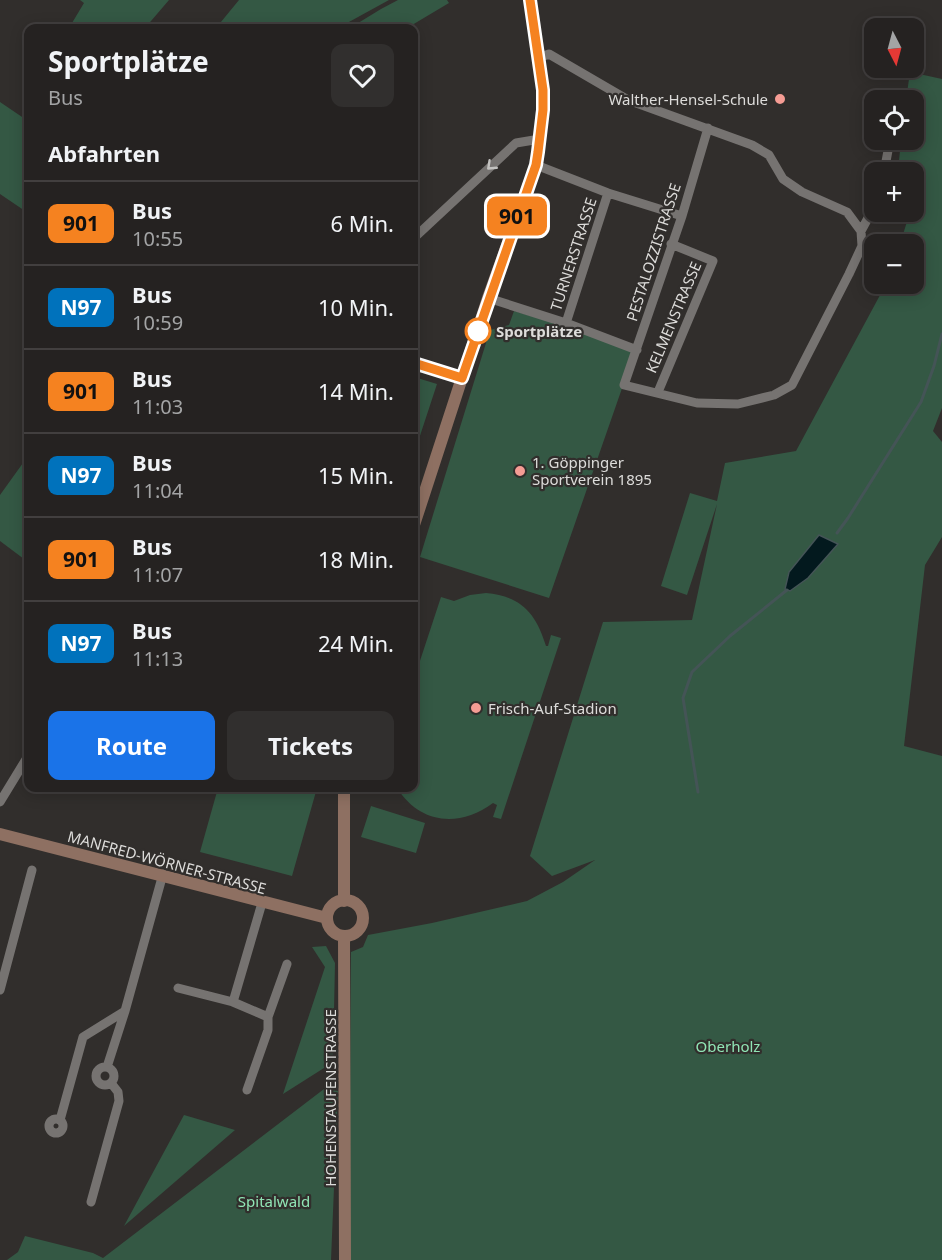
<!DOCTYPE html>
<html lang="de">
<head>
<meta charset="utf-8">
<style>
  :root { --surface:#252221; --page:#312f2e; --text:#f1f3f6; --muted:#a3a4a5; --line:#423f3f; --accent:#1a73e8 }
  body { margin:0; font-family:"Noto Sans",sans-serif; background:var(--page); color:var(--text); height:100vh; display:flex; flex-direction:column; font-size:22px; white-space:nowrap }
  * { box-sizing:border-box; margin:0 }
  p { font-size:20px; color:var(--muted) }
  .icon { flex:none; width:33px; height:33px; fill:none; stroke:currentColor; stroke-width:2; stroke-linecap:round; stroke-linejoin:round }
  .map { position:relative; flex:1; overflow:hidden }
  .side { position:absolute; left:24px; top:24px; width:394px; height:768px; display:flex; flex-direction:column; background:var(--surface); border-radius:12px; box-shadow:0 3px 15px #0003,0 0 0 2px var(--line) }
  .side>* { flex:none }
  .badge { padding:0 12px; border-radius:9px; font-size:21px; line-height:39px }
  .needle { width:39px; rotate:174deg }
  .buttons { position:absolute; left:864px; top:18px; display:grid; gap:12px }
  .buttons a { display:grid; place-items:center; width:60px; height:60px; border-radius:12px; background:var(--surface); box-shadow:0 3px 15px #0003,0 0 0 2px var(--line); font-size:30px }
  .map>.badge { position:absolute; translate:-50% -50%; box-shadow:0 0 0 3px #fff }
  h2 { padding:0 24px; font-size:22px; line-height:54px }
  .round { display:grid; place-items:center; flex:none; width:63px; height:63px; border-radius:12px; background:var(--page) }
  .overview { display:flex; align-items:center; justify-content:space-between; height:102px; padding:0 24px }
  h1 { font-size:28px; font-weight:700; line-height:45px }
  .cta { display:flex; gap:12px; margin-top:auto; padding:12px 24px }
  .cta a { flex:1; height:69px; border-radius:12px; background:var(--accent); color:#fff; font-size:24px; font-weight:700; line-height:69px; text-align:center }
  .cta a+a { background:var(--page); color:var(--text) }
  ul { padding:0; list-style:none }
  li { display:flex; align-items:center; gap:18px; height:84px; padding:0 24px; border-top:2px solid var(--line) }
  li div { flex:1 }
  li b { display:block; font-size:22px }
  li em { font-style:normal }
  li .badge { min-width:66px; font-weight:700; text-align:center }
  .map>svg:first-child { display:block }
  .green { fill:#345844 }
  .water { fill:#03191e; stroke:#445456; stroke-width:1.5 }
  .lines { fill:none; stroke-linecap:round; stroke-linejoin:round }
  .stream { stroke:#445456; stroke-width:3 }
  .street { stroke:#767371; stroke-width:9 }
  .secondary { stroke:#8e7062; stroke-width:12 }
  .oneway { stroke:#c3c2c0 }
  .line-casing { stroke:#fff; stroke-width:14 }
  .line { stroke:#f58220; stroke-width:9 }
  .poi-dot { fill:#f59c94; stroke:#312e2c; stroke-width:2 }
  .stop-dot { fill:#fff; stroke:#f58220; stroke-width:3 }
  .labels { text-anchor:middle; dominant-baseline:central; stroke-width:4.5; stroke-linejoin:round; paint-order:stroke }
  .poi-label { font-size:15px; fill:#dddcda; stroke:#312e2c; text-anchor:start }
  .street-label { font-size:15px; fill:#dddcda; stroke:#312e2c }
  .stop-label { font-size:15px; font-weight:bold; fill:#dddcda; stroke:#312e2c; text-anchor:start }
  .park-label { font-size:15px; fill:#90e5b5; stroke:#312e2c }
</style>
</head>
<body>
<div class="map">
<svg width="942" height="1260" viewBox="0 0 942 1260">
  <rect width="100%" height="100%" fill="#312e2c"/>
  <path class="green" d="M 80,0 L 169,0 L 145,28 L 69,28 L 84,3 Z
    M 239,0 L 389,0 L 338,28 L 216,28 Z
    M 398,0 L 447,0 L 449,3 L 407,28 L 350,28 L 381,9 Z
    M 910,72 L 942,79 L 942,408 L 933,431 L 942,442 L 942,537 L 925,565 L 904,746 L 942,756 L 942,1260 L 349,1260 L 351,952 L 363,947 L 368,935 L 432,923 L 527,901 L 563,882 L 595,860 L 552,876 L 530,856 L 603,622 L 692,620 L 717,504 L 687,595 L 661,586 L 690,493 L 717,501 L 725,463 L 796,451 L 886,284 L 914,284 L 914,244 L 900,244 L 910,212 L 914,212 L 914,198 L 921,169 L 899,161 L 901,140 L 914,140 L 914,100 L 906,100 Z
    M 0,102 L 28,121 L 28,213 L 0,194 Z
    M 514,311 L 565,326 L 635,351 L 549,598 L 420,557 L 490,330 L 509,325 Z
    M 414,377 L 437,384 L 414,454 Z
    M 28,456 L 28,562 L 0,541 L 0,495 Z
    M 486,593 C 521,596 536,613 546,646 L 548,646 L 551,635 L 561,638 L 501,819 L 493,817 L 497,805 L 493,803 C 459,828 420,824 397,788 L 414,788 L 414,679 L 441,597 L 454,601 L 470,595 Z
    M 218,788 L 317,788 L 292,876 L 200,852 Z
    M 371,806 L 425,823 L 416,853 L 361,837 Z
    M 326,946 L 335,963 L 333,1057 L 324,1068 L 283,1094 L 325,967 L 312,947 Z
    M 324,1089 L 338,1091 L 331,1260 L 7,1260 L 18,1252 L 25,1236 L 93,1253 L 103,1258 Z
    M 184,1115 L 235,1130 L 124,1226 Z"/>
  <path class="water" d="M 819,535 L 838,544 L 808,578 L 790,591 L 785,589 L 789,572 Z"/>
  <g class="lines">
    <path class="stream" d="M 837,533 L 848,518 L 921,402 L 934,366 L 942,334
      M 698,792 L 683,698 L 692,672 L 730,636 L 787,590"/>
    <path class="street" d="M 538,58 L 549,54 L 628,100 L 752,145 L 769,155 L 783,179 L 802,192 L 847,212 L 861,231
      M 896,100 L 897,94
      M 708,128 L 682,216 L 624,385 L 697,403 L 738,404 L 774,395 L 792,385 L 849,274 L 862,246 L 861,231 L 874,207
      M 536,165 L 608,193 L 682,216
      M 884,172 L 890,140
      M 414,238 L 516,143 L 540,139
      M 488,298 L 566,323 L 637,350
      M 566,323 L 608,193
      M 414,363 L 462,378
      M 658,392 L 713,261 L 671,244
      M 0,802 L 28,756
      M 262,903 L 233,1002 L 268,1017
      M 178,988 L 233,1002
      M 0,990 L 32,870
      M96 1076a9 9 0 1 1 18 0a9 9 0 1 1-18 0Z
      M 107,1067 L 125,1011 L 163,874
      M 247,1090 L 268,1030 L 268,1017 L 287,964
      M49 1126a7 7 0 1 1 14 0a7 7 0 1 1-14 0Z
      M 60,1120 L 83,1037 L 125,1011
      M 91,1202 L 119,1101 L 118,1092 L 111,1083"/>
    <path class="secondary" d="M 414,525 L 488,298 L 536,165 L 541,131 L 543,90 L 530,0
      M 344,788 L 344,901
      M 0,834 L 327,918
      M327 918a18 18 0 1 1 36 0a18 18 0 1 1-36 0Z
      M 344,936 L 345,1260"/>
  </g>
  <defs><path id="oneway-chevron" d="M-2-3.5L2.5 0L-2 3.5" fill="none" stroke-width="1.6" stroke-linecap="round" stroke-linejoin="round" transform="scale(1.5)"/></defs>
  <use class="oneway" href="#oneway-chevron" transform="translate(491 166) rotate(137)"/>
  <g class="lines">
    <defs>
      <path id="line" d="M 414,363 L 462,378 L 536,165 L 538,152 L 543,110 L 543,90 L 530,0"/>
    </defs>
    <use href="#line" class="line-casing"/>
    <use href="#line" class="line"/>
  </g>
  <g class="poi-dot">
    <circle cx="780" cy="99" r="6"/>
    <circle cx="520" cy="471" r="6"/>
    <circle cx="476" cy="708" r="6"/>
  </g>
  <circle class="stop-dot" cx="478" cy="331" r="12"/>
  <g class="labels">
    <g class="poi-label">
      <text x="768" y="99" text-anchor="end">Walther-Hensel-Schule</text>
      <text x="532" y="462">1. Göppinger<tspan x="532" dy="17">Sportverein 1895</tspan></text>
      <text x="488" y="708">Frisch-Auf-Stadion</text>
    </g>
    <g class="street-label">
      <text transform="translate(653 252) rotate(-72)">PESTALOZZISTRASSE</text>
      <text transform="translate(573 254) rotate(-72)">TURNERSTRASSE</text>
      <text transform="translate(673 317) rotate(-67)">KELMENSTRASSE</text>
      <text transform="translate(167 862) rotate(15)">MANFRED-WÖRNER-STRASSE</text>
      <text transform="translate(330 1098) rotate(-90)">HOHENSTAUFENSTRASSE</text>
    </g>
    <g class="stop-label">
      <text x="496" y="331">Sportplätze</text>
    </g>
    <g class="park-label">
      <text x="728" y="1046">Oberholz</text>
      <text x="274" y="1201">Spitalwald</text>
    </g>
  </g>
</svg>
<div class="buttons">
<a><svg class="needle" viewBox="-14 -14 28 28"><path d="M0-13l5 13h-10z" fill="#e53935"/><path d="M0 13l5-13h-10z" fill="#a3a4a5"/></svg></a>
<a><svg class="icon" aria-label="locate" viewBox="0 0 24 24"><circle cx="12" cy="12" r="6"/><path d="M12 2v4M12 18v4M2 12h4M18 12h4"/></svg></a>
<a>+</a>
<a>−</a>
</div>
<b class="badge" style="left:517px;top:216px;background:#f58220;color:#111">901</b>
<section class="side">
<div class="overview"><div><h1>Sportplätze</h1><p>Bus</p></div><a class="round"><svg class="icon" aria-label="heart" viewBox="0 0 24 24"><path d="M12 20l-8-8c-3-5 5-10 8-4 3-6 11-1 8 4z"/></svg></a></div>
<h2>Abfahrten</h2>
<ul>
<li><span class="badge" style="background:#f58220;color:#111">901</span><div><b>Bus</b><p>10:55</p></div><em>6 Min.</em></li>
<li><span class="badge" style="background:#0072bc;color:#fff">N97</span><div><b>Bus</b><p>10:59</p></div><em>10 Min.</em></li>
<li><span class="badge" style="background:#f58220;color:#111">901</span><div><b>Bus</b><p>11:03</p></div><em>14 Min.</em></li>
<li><span class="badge" style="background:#0072bc;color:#fff">N97</span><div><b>Bus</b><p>11:04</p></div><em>15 Min.</em></li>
<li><span class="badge" style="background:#f58220;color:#111">901</span><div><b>Bus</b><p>11:07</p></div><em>18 Min.</em></li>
<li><span class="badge" style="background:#0072bc;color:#fff">N97</span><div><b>Bus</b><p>11:13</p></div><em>24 Min.</em></li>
</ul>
<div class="cta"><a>Route</a><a>Tickets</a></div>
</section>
</div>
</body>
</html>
